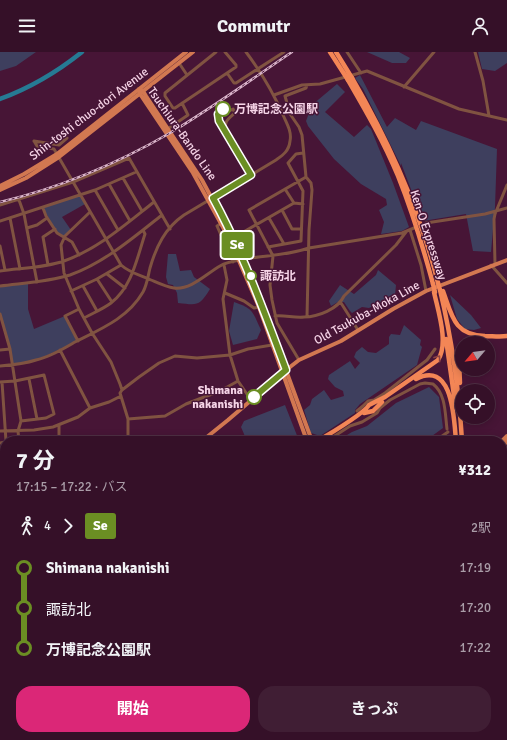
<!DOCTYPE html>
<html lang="ja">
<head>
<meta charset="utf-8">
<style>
  :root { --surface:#351028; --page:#401e34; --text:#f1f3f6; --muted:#aa9da8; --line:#4f3045; --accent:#db2777 }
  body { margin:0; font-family:Signika,"Noto Sans JP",sans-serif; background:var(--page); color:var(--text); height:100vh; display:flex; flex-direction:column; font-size:15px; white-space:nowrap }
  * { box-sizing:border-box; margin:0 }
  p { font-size:13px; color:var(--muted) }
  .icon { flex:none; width:22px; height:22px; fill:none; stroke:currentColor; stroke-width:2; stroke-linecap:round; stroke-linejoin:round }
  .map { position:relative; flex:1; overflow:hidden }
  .details { position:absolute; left:0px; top:384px; width:507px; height:304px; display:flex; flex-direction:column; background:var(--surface); border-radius:16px 16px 0 0; box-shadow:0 2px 10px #0003,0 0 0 1px var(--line) }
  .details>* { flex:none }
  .badge { padding:0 8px; border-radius:3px; font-size:14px; line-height:26px }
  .needle { width:26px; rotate:241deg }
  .buttons { position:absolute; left:455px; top:284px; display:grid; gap:8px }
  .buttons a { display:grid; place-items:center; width:40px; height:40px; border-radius:50%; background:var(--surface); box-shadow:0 2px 10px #0003,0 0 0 1px var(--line); font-size:20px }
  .map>.badge { position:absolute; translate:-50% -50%; box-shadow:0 0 0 2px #fff }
  .legs { display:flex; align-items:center; gap:6px; height:44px; padding:0 16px; font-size:13px }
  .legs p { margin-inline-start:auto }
  .headline { display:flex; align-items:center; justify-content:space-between; height:68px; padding:0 16px }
  h1 { font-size:22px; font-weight:700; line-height:30px }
  .primary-button { display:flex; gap:8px; margin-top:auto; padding:8px 16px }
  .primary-button a { flex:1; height:46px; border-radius:16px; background:var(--accent); color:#fff; font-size:16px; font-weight:700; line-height:46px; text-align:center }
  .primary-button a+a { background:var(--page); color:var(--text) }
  ul { padding:0 16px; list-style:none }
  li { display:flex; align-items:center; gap:14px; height:40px; font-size:15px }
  li i { display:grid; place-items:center; width:6px; height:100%; margin:0 5px; background:currentColor }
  li i::after { content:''; width:10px; height:10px; margin:-5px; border:3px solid; border-radius:50%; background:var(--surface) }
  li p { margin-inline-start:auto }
  li:first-child i { background:linear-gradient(#0000 50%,currentColor 0) }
  li:last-child i { background:linear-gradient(currentColor 50%,#0000 0) }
  header { display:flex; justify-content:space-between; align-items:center; height:52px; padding:0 16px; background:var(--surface); font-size:18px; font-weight:700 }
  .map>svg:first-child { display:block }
  .green { fill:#3e3f5e }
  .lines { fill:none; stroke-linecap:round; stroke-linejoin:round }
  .stream { stroke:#267a94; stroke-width:1 }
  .river { stroke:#267a94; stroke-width:4.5 }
  .minor { stroke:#805341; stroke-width:3 }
  .major { stroke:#d27851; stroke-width:4 }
  .highway { stroke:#f38656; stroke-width:4.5 }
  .rail-casing { stroke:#d9b4ca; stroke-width:2.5 }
  .rail { stroke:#471536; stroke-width:1; stroke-dasharray:3; stroke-linecap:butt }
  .highway-bridge { stroke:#f38656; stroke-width:4.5 }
  .oneway { stroke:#8c4243 }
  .line-1-casing { stroke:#fff; stroke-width:9 }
  .line-1 { stroke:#6b8e23; stroke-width:6 }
  .stop-1-dot { fill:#fff; stroke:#6b8e23; stroke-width:2 }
  .labels { text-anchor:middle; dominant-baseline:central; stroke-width:3; stroke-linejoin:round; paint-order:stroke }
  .stop-label { font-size:12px; font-weight:bold; fill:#f6d4e7; stroke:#471536; text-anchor:start }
  .street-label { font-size:12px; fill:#f6d4e7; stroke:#471536 }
</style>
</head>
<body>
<header><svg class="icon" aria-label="menu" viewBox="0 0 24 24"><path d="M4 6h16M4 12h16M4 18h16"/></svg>Commutr<svg class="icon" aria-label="person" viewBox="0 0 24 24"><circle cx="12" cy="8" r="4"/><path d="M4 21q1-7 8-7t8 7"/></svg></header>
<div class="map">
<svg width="507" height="688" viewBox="0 0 507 688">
  <rect width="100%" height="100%" fill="#471536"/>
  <path class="green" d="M 0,0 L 36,0 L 16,14 L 0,19 Z
    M 367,0 L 399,0 L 410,6 L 406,11 L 392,11 Z
    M 478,0 L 507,0 L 507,11 L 495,19 L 482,17 Z
    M 360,23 L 387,75 L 395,66 L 416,78 L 421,69 L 497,97 L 495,155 L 491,200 L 473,199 L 466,162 L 423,169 L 401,111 L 401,114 L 363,37 L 355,26 Z
    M 337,32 L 345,40 L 325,60 L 354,85 L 367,73 L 371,77 L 393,131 L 409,175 L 402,179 L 381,182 L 384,170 L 379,158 L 387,153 L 386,147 L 361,132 L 334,107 L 308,74 L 306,69 L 312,53 Z
    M 80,143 L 85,152 L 62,165 L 71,178 L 64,186 L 57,181 L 43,156 Z
    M 168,202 L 176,202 L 180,219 L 191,218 L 194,225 L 210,237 C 199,255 197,253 178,251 L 177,241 L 173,233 L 168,232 L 166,225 Z
    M 378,218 L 396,233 L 395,243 L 369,256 L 362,255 L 352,261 L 350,259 L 344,250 L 338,250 L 331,254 L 329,249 L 340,233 L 354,242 L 376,223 Z
    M 28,230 L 28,257 L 34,277 L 65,264 L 78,289 L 37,308 L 12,313 L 10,297 L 0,262 L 0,234 Z
    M 450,243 L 471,263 L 481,276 L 474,278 L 465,277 L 457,267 Z
    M 234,250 C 254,257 252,259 261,278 L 257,287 L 233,293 L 229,279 Z
    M 404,273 L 421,288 L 420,293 L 422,295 L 417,313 L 360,352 L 355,358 L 355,361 L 320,384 L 311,381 L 304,358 L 310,353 L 312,347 L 324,338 L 331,348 L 344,344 L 343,339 L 335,335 L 328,327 L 329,323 L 350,309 L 355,317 L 360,311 L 354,305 L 356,300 L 362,295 L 368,300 L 376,301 L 389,292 L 389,285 L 391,282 L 400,283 Z
    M 429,335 L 439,345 L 443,376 L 425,389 L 337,389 L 352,380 L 367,374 L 396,351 Z
    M 285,353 L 298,386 L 293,389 L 247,389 L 241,375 L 244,369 Z"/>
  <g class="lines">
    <path class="stream" d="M 502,609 L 507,611
      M 0,651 L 5,650
      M 502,670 L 507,664"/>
    <path class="river" d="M 0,47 C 30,36 57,20 82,0"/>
    <path class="minor" d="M 216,0 L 165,41 L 165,44 L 173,56 L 175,56 L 236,15 L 236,13 L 225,0
      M 347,0 L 361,21
      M 475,0 L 483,29 L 489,64
      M 179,11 L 187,23
      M 227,21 L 234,31 L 236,31 L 284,0
      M 404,35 L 434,0
      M 274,43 L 302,33 L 320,32 L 367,19 L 459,57 L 507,68
      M 169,76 L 188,63 L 182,51
      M 226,81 C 224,69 227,68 235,61 L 233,57 L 221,63 L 218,67 L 224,79 L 226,81 L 251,123
      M 34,89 L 37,94 L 54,97 L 121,213 C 130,221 140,223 151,228 C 158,231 166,235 174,236 C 191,238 206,222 220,214 C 225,211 234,209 240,208 C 263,203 286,204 309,196 L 402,181 L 414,176
      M 34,89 L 59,93 L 67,86
      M 123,126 L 142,159
      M 109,132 L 130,169
      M 285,137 L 294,151
      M 95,138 L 118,178
      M 19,148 L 24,162 L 37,230
      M 0,153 L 73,130 L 129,106 L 170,177
      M 43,156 L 46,164 L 57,181 L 72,190 L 79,203
      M 282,158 L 292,177 L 301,177
      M 90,160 L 65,184 L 61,193 L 64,221 L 79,257 L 92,281 L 111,310 L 120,332 L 122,338 L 120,341 L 128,367 L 128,389
      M 10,166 L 20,217
      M 269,166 L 284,192
      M 0,169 L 95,138 L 136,120
      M 222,171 L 217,174 L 233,210
      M 426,171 L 485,162 L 507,156
      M 27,176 L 37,173 L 47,166
      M 410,178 L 421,213 L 426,239
      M 233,186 L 294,151 L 303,152
      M 0,194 L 5,218
      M 268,195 L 301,189 L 303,139 L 288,111 L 296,102 L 303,101
      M 495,212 L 494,167 L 495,162 L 507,133
      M 48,213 L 43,185 L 55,177
      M 224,213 L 227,228 L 223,247 L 230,303 L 238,329 L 251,348
      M 491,213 L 507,231
      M 0,219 C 21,216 44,216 64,209 C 98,197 126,172 154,150
      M 107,222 L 125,236
      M 97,227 L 112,250
      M 0,234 C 23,231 47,230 70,223 C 104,211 134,185 162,163
      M 83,234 L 97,259
      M 71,239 L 97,227 L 121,213
      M 225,241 L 244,249 L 254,256 L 259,255
      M 341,251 L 358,278
      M 0,262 L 10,297 L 21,369 L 18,379 L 19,389
      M 275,264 C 285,263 294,266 304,265 C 318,265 338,257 344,244 L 396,193 L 406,180
      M 307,265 L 309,178 L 312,138 L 311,131 L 306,125 L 302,83 L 299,75 L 290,62 L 285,44 L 306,36 L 307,33
      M 84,266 C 93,261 103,257 111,251 C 132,235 137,206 145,182 L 143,178
      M 78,289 L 65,264 L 79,257
      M 0,298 L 10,297
      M 60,298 L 90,356
      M 299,308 L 277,271 L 272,248 L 270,233 L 273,204 L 249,158 L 306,125
      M 0,314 C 12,313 24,312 36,308 C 50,305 63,297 75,290 C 101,277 128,266 143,240 C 147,233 148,224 150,216 C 156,195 165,176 184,163 L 276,108 C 283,103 289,99 290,89 C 292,80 287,72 283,63 C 273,40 261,20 246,0
      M 29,327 L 37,367
      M 0,330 L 15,329 L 44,323 L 54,362 L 46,366 L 21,369
      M 2,330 L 6,389
      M 122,338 L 139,325 L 159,311 L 175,304 L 197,306 L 230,303 L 248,297 L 272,293
      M 357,359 L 363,354 L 368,349 L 374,348 L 385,341 L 427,308 L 435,297
      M 128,367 L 165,364 L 186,352 L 220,339 L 238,329
      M 59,373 L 59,389
      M 0,379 L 34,378 L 53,375 L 78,365 L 90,356 L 109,350 L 121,344
      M 327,389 L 350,374 L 362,370 L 377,361 L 380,356 L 390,348 L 420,332 L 425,331 L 433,332 C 446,342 445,362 447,377
      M 435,389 L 448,380
      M 0,391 L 5,390
      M 502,419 L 507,423
      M 502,435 L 507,429
      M 502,439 L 507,443
      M 502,458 L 507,462
      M 502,478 L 507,482
      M 5,494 L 4,495 L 1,529 L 5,547
      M 502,497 L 507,501
      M 502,514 L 507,509
      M 0,675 L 5,678
      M 10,683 L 13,688
      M 118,683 L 123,688
      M 184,683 L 185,688
      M 211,683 L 219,688
      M 86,688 L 90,683
      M 189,688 L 196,683"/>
    <path class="major" d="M 139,37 L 143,39 L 146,44 L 202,128 L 233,186 L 262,253 L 312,389
      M 139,37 L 140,42 L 193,121 L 230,188 L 259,255 L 307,389
      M 0,134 L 24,122 L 57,102 L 186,0
      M 0,138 L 26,126 L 59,105 L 193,0
      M 202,389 L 228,368 L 290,315 L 299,308 L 341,289 L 393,257 L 426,239 L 507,208
      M 502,389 L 507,384
      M 502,395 L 507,389
      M 0,551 L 5,548
      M 263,688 L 267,683
      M 268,688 L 273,683"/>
    <path class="highway" d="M 352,26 C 389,90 420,158 438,231
      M 348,28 C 366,59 384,90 398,124 C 412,159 423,195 433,232
      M 440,238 C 452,288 459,338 462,389
      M 443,239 C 452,264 454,283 485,284 C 492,284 500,285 507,284
      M 446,287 L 455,351
      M 466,291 L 474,287 L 483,286
      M 416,327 C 453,308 454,367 456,389
      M 460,331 L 459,308 L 462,295
      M 364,361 L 373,359 L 382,350
      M 318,389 C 329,382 364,362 369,353 L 385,345 L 438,308 C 449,291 438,259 434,240
      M 468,683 L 468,688
      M 472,683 L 472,688"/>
    <defs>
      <path id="rail" d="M 0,150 C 59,136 118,111 170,81 C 212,56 252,27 292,0"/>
    </defs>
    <use href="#rail" class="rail-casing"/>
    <use href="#rail" class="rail"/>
    <path class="highway-bridge" d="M 330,0 L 348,28
      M 336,0 L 352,26
      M 438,231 L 440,238
      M 433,232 L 435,240"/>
  </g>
  <defs><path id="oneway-chevron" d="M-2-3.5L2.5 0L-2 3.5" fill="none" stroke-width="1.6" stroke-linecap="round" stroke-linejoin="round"/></defs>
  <use class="oneway" href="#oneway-chevron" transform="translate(438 306) rotate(-54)"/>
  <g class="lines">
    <defs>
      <path id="line-1" d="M 223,57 L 218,62 L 219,69 L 251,123 L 213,146 C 243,201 264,259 286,318 L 254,345"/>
    </defs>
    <use href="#line-1" class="line-1-casing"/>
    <use href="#line-1" class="line-1"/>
  </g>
  <g class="stop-1-dot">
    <circle cx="223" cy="57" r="7"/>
    <circle cx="251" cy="224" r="5"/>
    <circle cx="254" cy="345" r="7"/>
  </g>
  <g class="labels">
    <g class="stop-label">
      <text x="234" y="57">万博記念公園駅</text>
      <text x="260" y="224">諏訪北</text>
      <text x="243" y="338" text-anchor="end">Shimana<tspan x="243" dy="14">nakanishi</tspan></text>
    </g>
    <g class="street-label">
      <text transform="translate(89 62) rotate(-37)">Shin-toshi chuo-dori Avenue</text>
      <text transform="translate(182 82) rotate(55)">Tsuchiura-Bando Line</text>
      <text transform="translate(428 183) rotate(72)">Ken-O Expressway</text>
      <text transform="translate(367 261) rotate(-29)">Old Tsukuba-Moka Line</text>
    </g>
  </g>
</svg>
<div class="buttons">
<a><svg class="needle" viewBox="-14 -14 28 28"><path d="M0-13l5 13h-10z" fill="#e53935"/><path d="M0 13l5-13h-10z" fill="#aa9da8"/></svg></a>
<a><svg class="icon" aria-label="locate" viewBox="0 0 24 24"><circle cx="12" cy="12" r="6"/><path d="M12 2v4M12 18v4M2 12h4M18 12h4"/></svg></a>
</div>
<b class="badge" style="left:237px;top:193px;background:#6b8e23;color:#fff">Se</b>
<section class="details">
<div class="headline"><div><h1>7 分</h1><p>17:15 – 17:22 · バス</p></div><b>¥312</b></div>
<div class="legs"><svg class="icon" aria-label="walk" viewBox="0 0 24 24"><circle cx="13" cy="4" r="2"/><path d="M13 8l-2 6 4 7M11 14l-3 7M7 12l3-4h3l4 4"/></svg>4<svg class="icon" aria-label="forward" viewBox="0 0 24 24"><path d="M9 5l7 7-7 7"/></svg><b class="badge" style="background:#6b8e23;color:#fff">Se</b><p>2駅</p></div>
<ul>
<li><i style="color:#6b8e23"></i><b>Shimana nakanishi</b><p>17:19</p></li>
<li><i style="color:#6b8e23"></i><span>諏訪北</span><p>17:20</p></li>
<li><i style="color:#6b8e23"></i><b>万博記念公園駅</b><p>17:22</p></li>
</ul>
<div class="primary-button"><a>開始</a><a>きっぷ</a></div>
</section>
</div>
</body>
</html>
